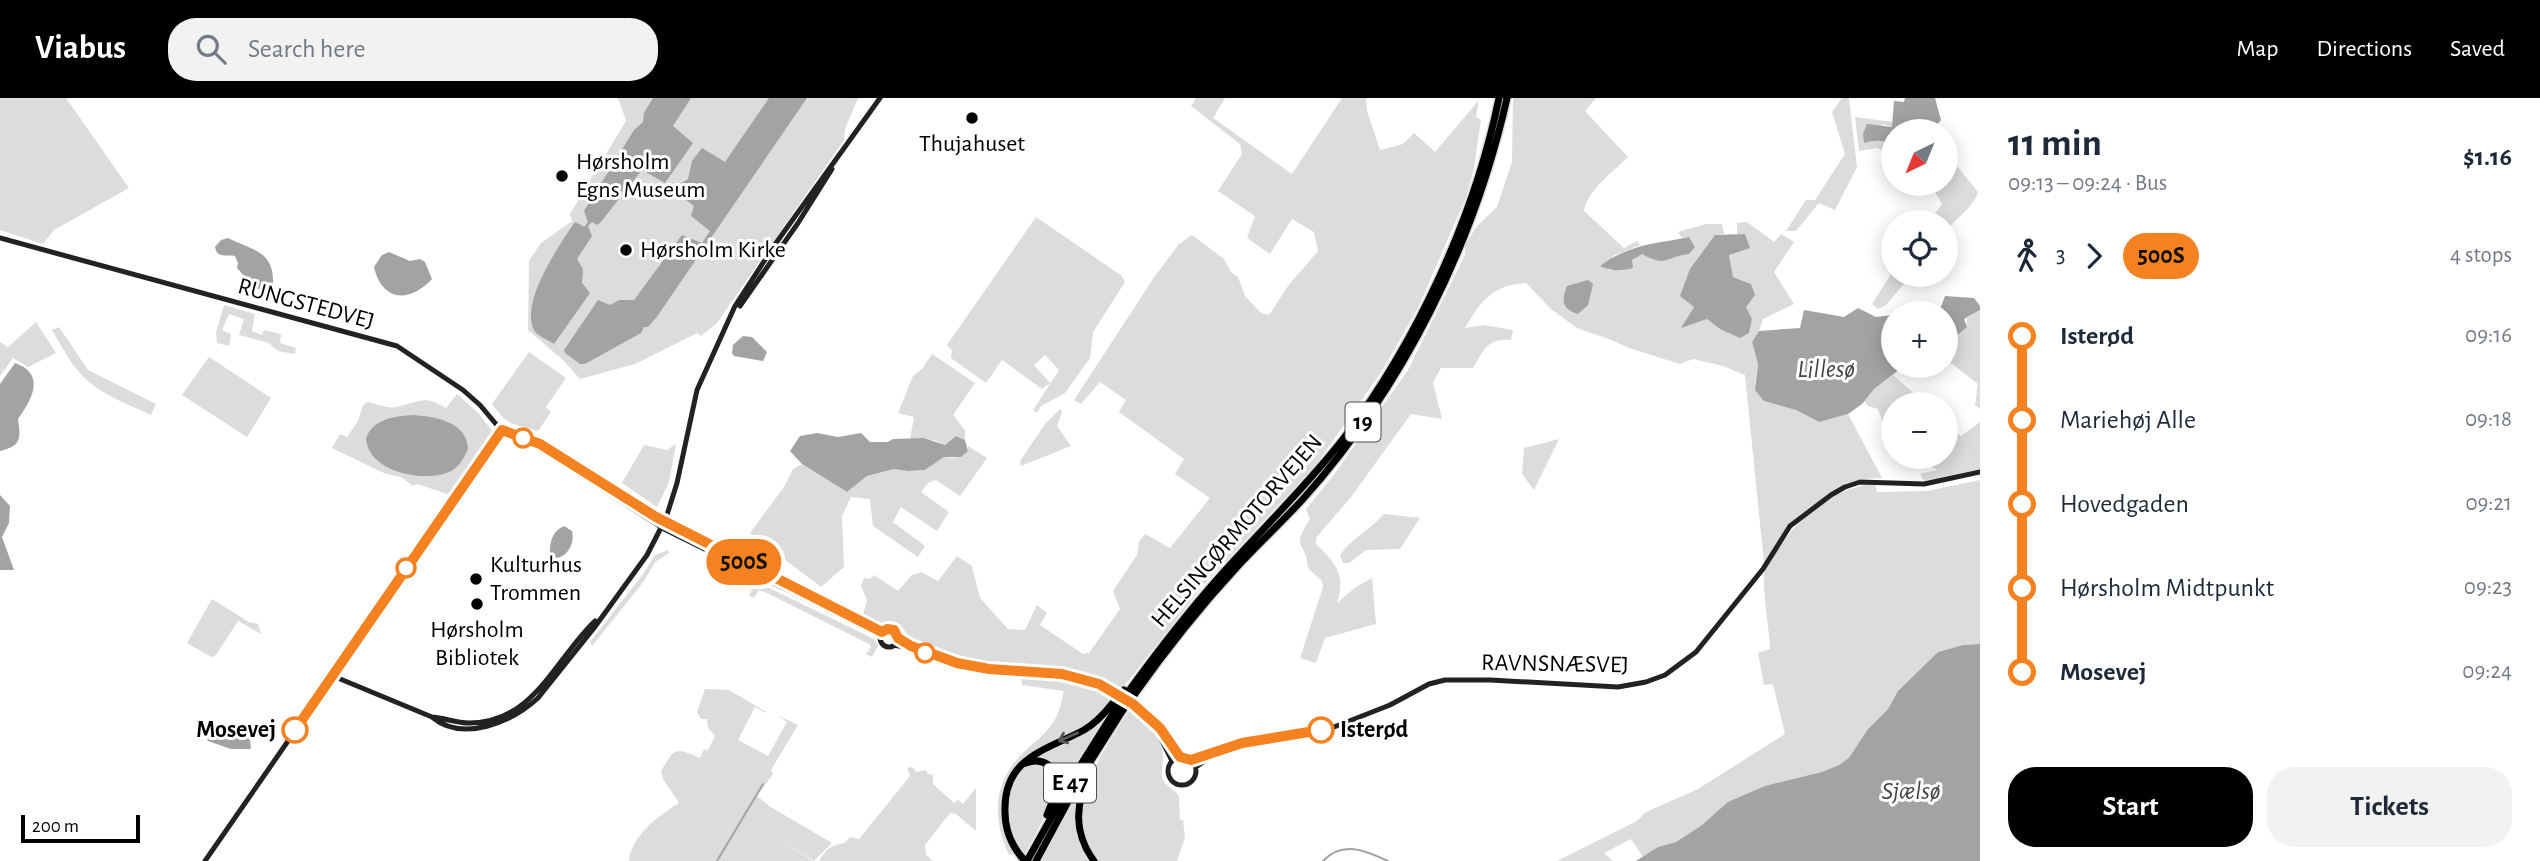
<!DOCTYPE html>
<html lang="en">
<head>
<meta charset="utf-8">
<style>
  :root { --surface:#fff; --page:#f2f2f3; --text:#1f2937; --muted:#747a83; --accent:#000 }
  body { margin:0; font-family:"Alegreya Sans",sans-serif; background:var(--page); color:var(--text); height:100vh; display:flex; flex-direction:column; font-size:26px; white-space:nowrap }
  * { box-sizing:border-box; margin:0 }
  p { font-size:23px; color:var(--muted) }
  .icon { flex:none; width:38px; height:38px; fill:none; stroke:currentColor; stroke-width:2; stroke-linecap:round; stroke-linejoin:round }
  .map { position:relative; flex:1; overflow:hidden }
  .panel { display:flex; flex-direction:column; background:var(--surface); width:560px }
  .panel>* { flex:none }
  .badge { padding:0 14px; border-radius:23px; font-size:24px; line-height:46px }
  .needle { width:46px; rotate:223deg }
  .fabs { position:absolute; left:1881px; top:21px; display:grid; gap:14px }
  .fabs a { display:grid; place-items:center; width:77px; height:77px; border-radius:50%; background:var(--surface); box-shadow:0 4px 18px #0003; font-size:35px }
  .scale { position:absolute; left:21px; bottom:18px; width:119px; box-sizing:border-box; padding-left:7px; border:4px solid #000; border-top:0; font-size:19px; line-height:24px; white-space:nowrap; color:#000; -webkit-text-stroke:5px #fff; paint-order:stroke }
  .map>.badge { position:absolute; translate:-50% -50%; box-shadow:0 0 0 4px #fff }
  .legs { display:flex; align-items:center; gap:10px; height:77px; padding:0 28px; font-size:23px }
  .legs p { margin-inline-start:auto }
  .headline { display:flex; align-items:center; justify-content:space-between; height:119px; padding:0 28px }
  h1 { font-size:38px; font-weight:700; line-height:52px }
  .button { display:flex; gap:14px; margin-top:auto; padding:14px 28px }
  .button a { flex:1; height:80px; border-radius:28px; background:var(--accent); color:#fff; font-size:28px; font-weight:700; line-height:80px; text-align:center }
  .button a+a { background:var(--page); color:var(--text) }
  ul { padding:0 28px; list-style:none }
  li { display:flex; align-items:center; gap:24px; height:84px; font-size:26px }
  li i { display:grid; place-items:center; width:10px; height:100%; margin:0 9px; background:currentColor }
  li i::after { content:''; width:18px; height:18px; margin:-9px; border:5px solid; border-radius:50%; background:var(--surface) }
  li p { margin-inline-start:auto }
  li:first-child i { background:linear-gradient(#0000 50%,currentColor 0) }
  li:last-child i { background:linear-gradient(currentColor 50%,#0000 0) }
  header { display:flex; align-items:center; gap:42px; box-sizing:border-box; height:98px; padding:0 35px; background:var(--accent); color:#fff }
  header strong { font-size:33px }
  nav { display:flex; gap:38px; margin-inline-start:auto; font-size:24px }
  .search { width:490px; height:63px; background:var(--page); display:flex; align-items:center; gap:18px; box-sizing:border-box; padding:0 24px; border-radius:28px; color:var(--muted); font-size:26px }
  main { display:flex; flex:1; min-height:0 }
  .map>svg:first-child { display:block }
  .green { fill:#dcdcdc }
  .water { fill:#a3a3a3 }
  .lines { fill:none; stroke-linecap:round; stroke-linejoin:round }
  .stream { stroke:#a3a3a3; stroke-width:2 }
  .highway-casing { stroke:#dbdbdb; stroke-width:10 }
  .secondary { stroke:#222; stroke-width:5 }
  .highway { stroke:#000; stroke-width:7 }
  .highway-bridge-casing { stroke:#dbdbdb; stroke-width:10; stroke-linecap:butt }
  .highway-bridge { stroke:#000; stroke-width:7 }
  .oneway { stroke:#595959 }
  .line-1-casing { stroke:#fff; stroke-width:16 }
  .line-1 { stroke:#f58220; stroke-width:10 }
  .poi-dot { fill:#000; stroke:#fff; stroke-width:2.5 }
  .stop-1-dot { fill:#fff; stroke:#f58220; stroke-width:3.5 }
  .labels { text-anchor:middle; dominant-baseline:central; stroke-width:6; stroke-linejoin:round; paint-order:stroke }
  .shield { fill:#fff; stroke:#4c4c4c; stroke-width:2 }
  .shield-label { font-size:23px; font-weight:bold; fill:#000 }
  .poi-label { font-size:24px; fill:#000; stroke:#fff; text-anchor:start }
  .street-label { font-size:24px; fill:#000; stroke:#fff }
  .stop-label { font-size:24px; font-weight:bold; fill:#000; stroke:#fff; text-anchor:end }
  .water-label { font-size:26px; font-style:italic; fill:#444; stroke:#fff }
</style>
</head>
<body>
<header>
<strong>Viabus</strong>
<div class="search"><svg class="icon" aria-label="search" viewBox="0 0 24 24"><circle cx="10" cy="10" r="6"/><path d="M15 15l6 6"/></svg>Search here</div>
<nav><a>Map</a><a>Directions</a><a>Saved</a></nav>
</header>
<main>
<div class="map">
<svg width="1980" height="763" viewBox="0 0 1980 763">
  <rect width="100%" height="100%" fill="#fff"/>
  <path class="green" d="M 0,0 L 66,0 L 129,90 L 54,132 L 43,146 L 0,132 Z
    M 618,0 L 858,0 L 845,31 L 844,42 L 717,225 L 701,238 L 697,235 L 635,266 L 580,281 L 563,262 L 528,232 L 529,163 L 541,145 L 572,123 L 570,116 L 626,23 Z
    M 1196,0 L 1225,0 L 1213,20 L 1292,76 L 1342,0 L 1366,0 L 1367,13 L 1380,52 L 1403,46 L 1414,35 L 1435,54 L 1479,2 L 1476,19 L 1481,22 L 1474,70 L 1467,97 L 1418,210 L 1382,273 L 1315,368 L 1203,488 L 1121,592 L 1075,574 L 982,564 L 954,557 L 909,539 L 901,527 L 892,523 L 879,526 L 863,517 L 867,502 L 861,488 L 864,480 L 870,481 L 874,477 L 898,493 L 912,477 L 921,474 L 938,483 L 957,458 L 972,468 L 980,500 L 1008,531 L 1025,532 L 1037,507 L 1047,515 L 1040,527 L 1083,556 L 1089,555 L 1120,511 L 1113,493 L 1137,457 L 1139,444 L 1145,436 L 1170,450 L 1210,400 L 1175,376 L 1184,361 L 1119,314 L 1126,302 L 1100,284 L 1081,306 L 1074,302 L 1155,178 L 1179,146 L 1192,137 L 1224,161 L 1231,174 L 1238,179 L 1245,198 L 1261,215 L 1269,217 L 1288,188 L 1318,153 L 1314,134 L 1292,121 L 1270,156 L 1247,140 L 1255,118 L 1218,93 L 1242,56 L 1240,46 L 1191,8 Z
    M 1513,0 L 1596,0 L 1585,13 L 1628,59 C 1614,73 1587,92 1584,113 L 1624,150 L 1637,143 L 1640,147 L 1613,158 L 1608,172 L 1623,173 L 1632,170 L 1632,162 L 1642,155 C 1664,170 1667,159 1689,156 L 1689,139 L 1682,140 L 1678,134 L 1706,126 L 1722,126 L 1724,136 L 1715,137 L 1694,209 L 1682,229 L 1707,221 L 1720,231 L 1746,209 L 1751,186 L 1733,179 L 1729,156 L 1745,136 L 1737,136 L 1737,125 L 1747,124 L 1774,144 L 1781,136 L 1794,144 L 1774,174 L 1794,206 L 1763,221 L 1759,233 L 1752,244 L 1758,266 L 1755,285 L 1764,303 L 1796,312 L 1819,324 L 1848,316 L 1882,380 L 1861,381 L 1846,386 L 1800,417 L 1789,426 L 1764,465 L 1745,277 L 1723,268 L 1693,261 L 1680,266 L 1629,250 L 1609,241 L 1577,230 L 1551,211 L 1526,185 C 1492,187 1481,203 1465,230 L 1484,227 L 1513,232 L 1511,242 C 1487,240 1484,252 1473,270 L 1441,270 L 1433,284 L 1442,321 L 1411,316 L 1351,399 L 1316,440 L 1316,446 C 1336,466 1346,476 1337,505 L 1356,489 L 1372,480 L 1376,526 L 1325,540 L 1316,565 L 1300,560 L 1323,489 L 1322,483 L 1308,470 C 1306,442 1290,452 1310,421 L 1306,411 L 1333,378 L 1408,272 L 1465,157 L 1465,147 L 1477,128 L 1497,109 L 1512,64 Z
    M 1842,0 L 1849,0 L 1857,69 L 1835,112 L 1819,105 L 1796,133 L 1786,133 L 1806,102 L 1815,102 L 1845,56 L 1832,14 Z
    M 1855,19 L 1893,24 L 1893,29 L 1882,26 L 1873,42 L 1889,44 L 1893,48 L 1893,61 L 1878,50 L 1859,53 Z
    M 1957,68 L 1978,94 C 1973,110 1956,120 1946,133 L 1946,124 L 1929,124 L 1942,106 L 1932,89 L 1922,89 L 1919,86 L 1946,86 L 1946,76 Z
    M 1036,119 L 1122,178 L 1125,184 L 1093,234 L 1090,260 L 1065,295 L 1041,308 L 1037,315 L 1033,312 L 1059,272 L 1045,257 L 1034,267 L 1050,285 L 1042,291 L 1002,262 L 986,285 L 951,260 L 952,252 L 947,247 Z
    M 1893,173 L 1894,177 L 1911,177 L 1886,207 L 1878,211 L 1872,206 Z
    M 224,207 L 255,216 L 252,233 L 262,237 L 264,232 L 281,236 L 280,245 L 296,250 L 295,256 L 278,253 L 269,245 L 239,237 L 244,221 L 229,216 L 222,232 L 231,236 L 229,248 L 217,245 L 216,235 Z
    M 1980,212 L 1980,311 L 1975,307 L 1978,286 L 1946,261 L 1946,248 L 1967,229 L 1967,220 Z
    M 36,224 L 56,255 L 28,269 L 13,260 L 0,278 L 0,244 L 8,249 Z
    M 59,229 L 88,272 L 156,306 L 151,317 C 130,307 104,298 87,282 C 72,269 62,249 52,232 Z
    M 529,254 L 566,280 L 546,309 L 551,314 L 538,333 C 512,324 510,331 492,306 Z
    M 932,256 L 975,285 L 953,317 L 965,332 L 965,342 L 956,338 L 945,347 L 934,342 L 910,341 L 914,319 L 898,315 L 913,278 L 922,271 Z
    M 209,259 L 271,300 L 247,339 L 182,297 Z
    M 1893,277 L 1926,306 L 1894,306 L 1893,341 L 1888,340 L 1878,311 L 1868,308 L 1864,303 L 1874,291 Z
    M 457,296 L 479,316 L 492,333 L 450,397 L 417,386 L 413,388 L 401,379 L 386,376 L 332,350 L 340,336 L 347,339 L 358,323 L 363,307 L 368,304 C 376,306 388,311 396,309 C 419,304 424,296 446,310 Z
    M 1060,311 L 1062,314 L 1057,328 L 1071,348 L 1021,368 L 1020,363 L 1045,326 Z
    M 1980,324 L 1980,371 L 1924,383 L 1920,376 L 1937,372 L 1916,359 L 1946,359 L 1946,325 L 1961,338 Z
    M 1559,341 L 1534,392 L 1522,376 L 1524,350 Z
    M 676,346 L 669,384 L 657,409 L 622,385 L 644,347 L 667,352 Z
    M 968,348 L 987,360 L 960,398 L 936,382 L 928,385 L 921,394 L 949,414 L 937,433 L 901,409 L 893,424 L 925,448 L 918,459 L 873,428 L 870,401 L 851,399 L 842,418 L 844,469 L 821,489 L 750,435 L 784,389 L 793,371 L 802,366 L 847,394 L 867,378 L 894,371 L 908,373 L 925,372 L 944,359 L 955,360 L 968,353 Z
    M 1980,382 L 1980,546 L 1963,547 L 1938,554 L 1898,593 L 1888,611 L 1868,631 L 1849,661 L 1839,667 L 1702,727 L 1676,744 L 1658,749 L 1643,759 L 1631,741 L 1604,755 L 1613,763 L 1557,763 L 1637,723 L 1646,714 L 1698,691 L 1785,636 L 1773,586 L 1764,587 L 1758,555 L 1770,551 C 1769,529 1763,496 1764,476 C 1765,469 1773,459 1777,453 C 1801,416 1831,392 1875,385 L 1877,394 L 1927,393 Z
    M 1384,416 L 1420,420 L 1400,451 L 1366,452 L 1349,465 L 1343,465 L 1340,458 C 1349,442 1371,431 1384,416 Z
    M 668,452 L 669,455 L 655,464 L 644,483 L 592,548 L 590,544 L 643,476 L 655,457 Z
    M 759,485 L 874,541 L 878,548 L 872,559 L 866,556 L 871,549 L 869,546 L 765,494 L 759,492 L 754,500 L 749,498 L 753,489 Z
    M 212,501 L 249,524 L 258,526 L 261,536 L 238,523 L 216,557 L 211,559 L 187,545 Z
    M 1021,577 L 1080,584 L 1115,599 L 1088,626 L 1034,652 L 1017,668 L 1002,714 L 1004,732 L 1014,756 L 1009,757 C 993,723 992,687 1020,658 C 1031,646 1045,638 1054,623 C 1060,614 1061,603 1064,593 L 1022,587 Z
    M 705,591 L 729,592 L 765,613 L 766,615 L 755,609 L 738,642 L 768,658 L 787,624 L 777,617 L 798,627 L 771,672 L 773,676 L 757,698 L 769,708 L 832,745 L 814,763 L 763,731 L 813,763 L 629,763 C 632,737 658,718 679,705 L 663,681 L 661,673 C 675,649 675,649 700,660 L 704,651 L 708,652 L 715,638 L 708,630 L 707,621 L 701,621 L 697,614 Z
    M 1114,607 L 1080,658 L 1052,710 L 1056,670 L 1046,662 L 1032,661 L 1076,639 Z
    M 1131,609 C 1144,622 1165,640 1163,660 C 1163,668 1160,674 1163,682 C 1167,689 1175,692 1179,698 L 1180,722 L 1183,722 L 1185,740 L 1177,763 L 1098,763 C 1057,712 1104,654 1131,609 Z
    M 1033,665 C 1080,667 1034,738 1024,758 C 1006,730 996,685 1033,665 Z
    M 912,669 L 917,674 L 926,672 L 928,676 L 933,677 L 933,686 L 954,705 L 958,702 L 963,706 L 976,690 L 976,733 L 956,716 L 950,715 L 925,747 L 926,757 L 933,763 L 819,763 C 826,751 831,747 845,745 L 850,739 L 859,741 L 910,678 L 907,670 Z
    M 1082,685 C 1073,714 1073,738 1091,763 L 1039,763 Z"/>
  <path class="water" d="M 653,0 L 691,0 L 673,28 L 693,45 L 665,85 L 642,72 L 600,125 L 597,127 L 592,124 L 588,128 L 592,138 L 577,161 L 583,171 L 582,185 L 590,195 L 554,246 C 548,242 535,237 533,230 C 522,201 559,148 574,125 L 576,124 L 584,129 L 588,124 L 584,113 L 634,32 L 643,24 L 644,15 Z
    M 769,0 L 807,0 L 656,220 L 648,229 L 644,229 L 641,235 L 585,266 L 580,266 L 565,255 L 564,252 L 598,202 L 610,207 L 619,202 L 634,202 L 682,137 L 702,145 L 710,133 L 691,118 L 694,108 L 674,93 L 675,89 L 688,81 L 692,63 L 702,50 L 725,64 Z
    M 1905,0 L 1935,0 L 1941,22 C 1930,38 1912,33 1894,33 L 1893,48 C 1885,41 1874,42 1864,45 L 1863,36 L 1867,26 L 1892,29 L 1894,3 L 1904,4 Z
    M 1745,136 L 1750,150 L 1729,157 L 1733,179 L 1751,186 L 1755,197 L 1746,209 L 1752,221 L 1749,235 L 1740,240 L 1720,231 L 1707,221 L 1681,230 L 1694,209 L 1680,198 L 1690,171 L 1715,137 Z
    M 1689,139 L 1695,149 L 1689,156 C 1665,159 1667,170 1642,156 L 1632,162 L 1633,170 C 1621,174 1611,173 1600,168 C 1629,146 1655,146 1689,139 Z
    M 228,140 C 251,152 274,152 273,185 L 264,191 L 256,191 L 237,170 L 238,165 L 235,158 C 227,156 217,161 215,149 L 221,142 Z
    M 389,154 L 410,163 L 420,161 L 425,164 L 432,181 C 410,205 382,204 374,169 L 382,157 Z
    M 1588,182 L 1593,186 L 1588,207 L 1578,216 C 1562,211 1561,203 1567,188 Z
    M 1945,198 L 1974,200 L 1980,208 L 1980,212 L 1964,221 L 1967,229 L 1946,247 L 1946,215 L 1932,215 L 1941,209 Z
    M 1858,210 L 1876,219 L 1893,217 L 1894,268 L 1904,268 L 1874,291 L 1862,306 L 1848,316 L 1819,324 L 1796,312 L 1764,303 L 1755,292 L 1758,266 L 1752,244 L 1759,233 L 1800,230 L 1804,212 L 1844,219 Z
    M 743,238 L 752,239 L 767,254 L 763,263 L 734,258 L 732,255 L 733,247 Z
    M 15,265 C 47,276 31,303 18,321 C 21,341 21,348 0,353 L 0,286 Z
    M 414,317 C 437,319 467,324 468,351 C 464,360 460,368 451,373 C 426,386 367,374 366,340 C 374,320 396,318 414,317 Z
    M 817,335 L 838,339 L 861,335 L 870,344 L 888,344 L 893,341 L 924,340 L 945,347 L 956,338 L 965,342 L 968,353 L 961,359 L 944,359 L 925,372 L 908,373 L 894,371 L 867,378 L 847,394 L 802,366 L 790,353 L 800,338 Z
    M 0,397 L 10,408 L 9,425 L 2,439 L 14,472 L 0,472 Z
    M 564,428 L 572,433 C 575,445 568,458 557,460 L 550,454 C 550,442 553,433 564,428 Z
    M 1980,546 L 1980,763 L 1636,763 L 1658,749 L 1676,744 L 1702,727 L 1728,704 L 1765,688 L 1822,674 L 1839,667 L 1849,660 L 1868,631 L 1888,611 L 1898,593 L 1938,554 L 1963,547 Z
    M 240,631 L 247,631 L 253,636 L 250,641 L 251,651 L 231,651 L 208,643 L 207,641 L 225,638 Z"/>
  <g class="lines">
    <path class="stream" d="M 717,763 L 763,686
      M 1323,763 C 1343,742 1366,753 1388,763"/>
    <defs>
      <path id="highway" d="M 1128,594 C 1157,554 1187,515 1220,478 C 1261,432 1306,389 1344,340 C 1417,243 1475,118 1499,0
        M 1134,597 C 1165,553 1199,510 1236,470 C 1258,446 1281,425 1303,401 C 1403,289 1474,147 1507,0
        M 1026,665 C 1033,662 1040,662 1047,666 C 1066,678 1053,701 1047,717
        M 1091,671 C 1076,704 1072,733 1094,763
        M 1025,763 C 1012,749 1005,733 1005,714 C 1003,659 1047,652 1084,632 C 1096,625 1104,616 1112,606
        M 1027,763 L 1080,668 L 1117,609
        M 1036,763 L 1085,672 L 1123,612"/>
    </defs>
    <use href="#highway" class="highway-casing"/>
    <path class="secondary" d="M 0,140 L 397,248 L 463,292 L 480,307 L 501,332 L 546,349 L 564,360 L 572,368 L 574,373 L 664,431 L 880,538
      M 740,208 L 798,125 L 832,71
      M 572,368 L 577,369 L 656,419 L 882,534
      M880 540a9 9 0 1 1 18 0a9 9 0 1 1-18 0Z
      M 894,547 C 926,553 956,567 989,571 C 1014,574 1040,573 1065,577 C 1115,585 1153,617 1180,659
      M 432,619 C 445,620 456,625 469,625 C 534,625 555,561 595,523
      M 1155,629 L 1172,663
      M1168 673a14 14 0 1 1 28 0a14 14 0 1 1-28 0Z
      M 1191,662 L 1242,645 L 1334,629 L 1390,607 L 1429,586 L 1445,582 L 1490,582 L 1618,589 L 1646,584 L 1665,577 L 1696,554 L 1763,471 L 1790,428 L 1831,397 L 1845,389 L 1860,384 L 1924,386 L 1980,374
      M 1196,669 L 1216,655
      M 205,763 L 333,578 L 432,619 C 463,645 512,624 538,600 L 594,530 L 647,457 L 666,420 L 677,385 L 697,292 L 735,208 L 776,145 L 880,0"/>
    <use href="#highway" class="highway"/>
    <defs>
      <path id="highway-bridge" d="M 1112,606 L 1124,592
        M 1117,609 L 1127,594
        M 1123,612 L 1134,597"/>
    </defs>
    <use href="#highway-bridge" class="highway-bridge-casing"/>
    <use href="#highway-bridge" class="highway-bridge"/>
  </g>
  <defs><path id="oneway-shaft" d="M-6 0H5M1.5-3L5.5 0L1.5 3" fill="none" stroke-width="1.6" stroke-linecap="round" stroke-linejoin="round" transform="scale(1.75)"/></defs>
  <use class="oneway" href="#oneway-shaft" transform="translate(1068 639) rotate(157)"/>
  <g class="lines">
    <defs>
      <path id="line-1" d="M 295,632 L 502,332 L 540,346 L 656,419 L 882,534 L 887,531 L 894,532 L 898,540 L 911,548 L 957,565 L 989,571 L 1062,576 L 1099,586 L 1133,606 L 1160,630 L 1180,659 L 1191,662 L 1242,645 L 1321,632"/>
    </defs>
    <use href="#line-1" class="line-1-casing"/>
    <use href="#line-1" class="line-1"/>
  </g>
  <g class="poi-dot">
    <circle cx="972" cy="20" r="7"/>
    <circle cx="562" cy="78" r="7"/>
    <circle cx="626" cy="152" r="7"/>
    <circle cx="476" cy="481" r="7"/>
    <circle cx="477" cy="506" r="7"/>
  </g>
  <g class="stop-1-dot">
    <circle cx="523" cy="340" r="9"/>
    <circle cx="406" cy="470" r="9"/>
    <circle cx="925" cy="555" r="9"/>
    <circle cx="295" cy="632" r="12"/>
    <circle cx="1321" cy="632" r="12"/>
  </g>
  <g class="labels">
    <g class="shield">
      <rect x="1345.5" y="304.5" width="35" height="39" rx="5"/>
      <rect x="1044" y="665.5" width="52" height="39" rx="5"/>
    </g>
    <g class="shield-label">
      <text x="1363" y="324">19</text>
      <text x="1070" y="685">E 47</text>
    </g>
    <g class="poi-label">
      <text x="972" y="46" text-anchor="middle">Thujahuset</text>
      <text x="576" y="64">Hørsholm<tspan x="576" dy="28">Egns Museum</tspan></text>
      <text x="640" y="152">Hørsholm Kirke</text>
      <text x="490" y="467">Kulturhus<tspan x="490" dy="28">Trommen</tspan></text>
      <text x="477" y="532" text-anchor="middle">Hørsholm<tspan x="477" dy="28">Bibliotek</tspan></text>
    </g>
    <g class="street-label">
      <text transform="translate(306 206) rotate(15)">RUNGSTEDVEJ</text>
      <text transform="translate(1237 433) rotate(-49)">HELSINGØRMOTORVEJEN</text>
      <text transform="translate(1555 566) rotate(1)">RAVNSNÆSVEJ</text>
    </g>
    <g class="stop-label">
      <text x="276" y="632">Mosevej</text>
      <text x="1340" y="632" text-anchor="start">Isterød</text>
    </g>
    <g class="water-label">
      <text x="1826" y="271">Lillesø</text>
      <text x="1911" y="693">Sjælsø</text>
    </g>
  </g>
</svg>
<div class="fabs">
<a><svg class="needle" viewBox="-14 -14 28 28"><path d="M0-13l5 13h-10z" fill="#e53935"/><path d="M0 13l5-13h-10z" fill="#747a83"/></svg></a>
<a><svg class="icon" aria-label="locate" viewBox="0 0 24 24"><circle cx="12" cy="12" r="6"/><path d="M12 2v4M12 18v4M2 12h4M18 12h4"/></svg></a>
<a>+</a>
<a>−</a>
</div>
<div class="scale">200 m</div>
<b class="badge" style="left:744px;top:464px;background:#f58220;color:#111">500S</b>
</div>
<section class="panel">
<div class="headline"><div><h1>11 min</h1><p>09:13 – 09:24 · Bus</p></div><b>$1.16</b></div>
<div class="legs"><svg class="icon" aria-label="walk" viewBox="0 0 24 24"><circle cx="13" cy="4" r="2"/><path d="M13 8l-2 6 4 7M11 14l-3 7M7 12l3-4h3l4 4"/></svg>3<svg class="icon" aria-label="forward" viewBox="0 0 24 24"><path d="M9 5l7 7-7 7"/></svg><b class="badge" style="background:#f58220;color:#111">500S</b><p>4 stops</p></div>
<ul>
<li><i style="color:#f58220"></i><b>Isterød</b><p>09:16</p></li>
<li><i style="color:#f58220"></i><span>Mariehøj Alle</span><p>09:18</p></li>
<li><i style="color:#f58220"></i><span>Hovedgaden</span><p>09:21</p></li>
<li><i style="color:#f58220"></i><span>Hørsholm Midtpunkt</span><p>09:23</p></li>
<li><i style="color:#f58220"></i><b>Mosevej</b><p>09:24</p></li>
</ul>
<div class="button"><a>Start</a><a>Tickets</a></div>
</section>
</main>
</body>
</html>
